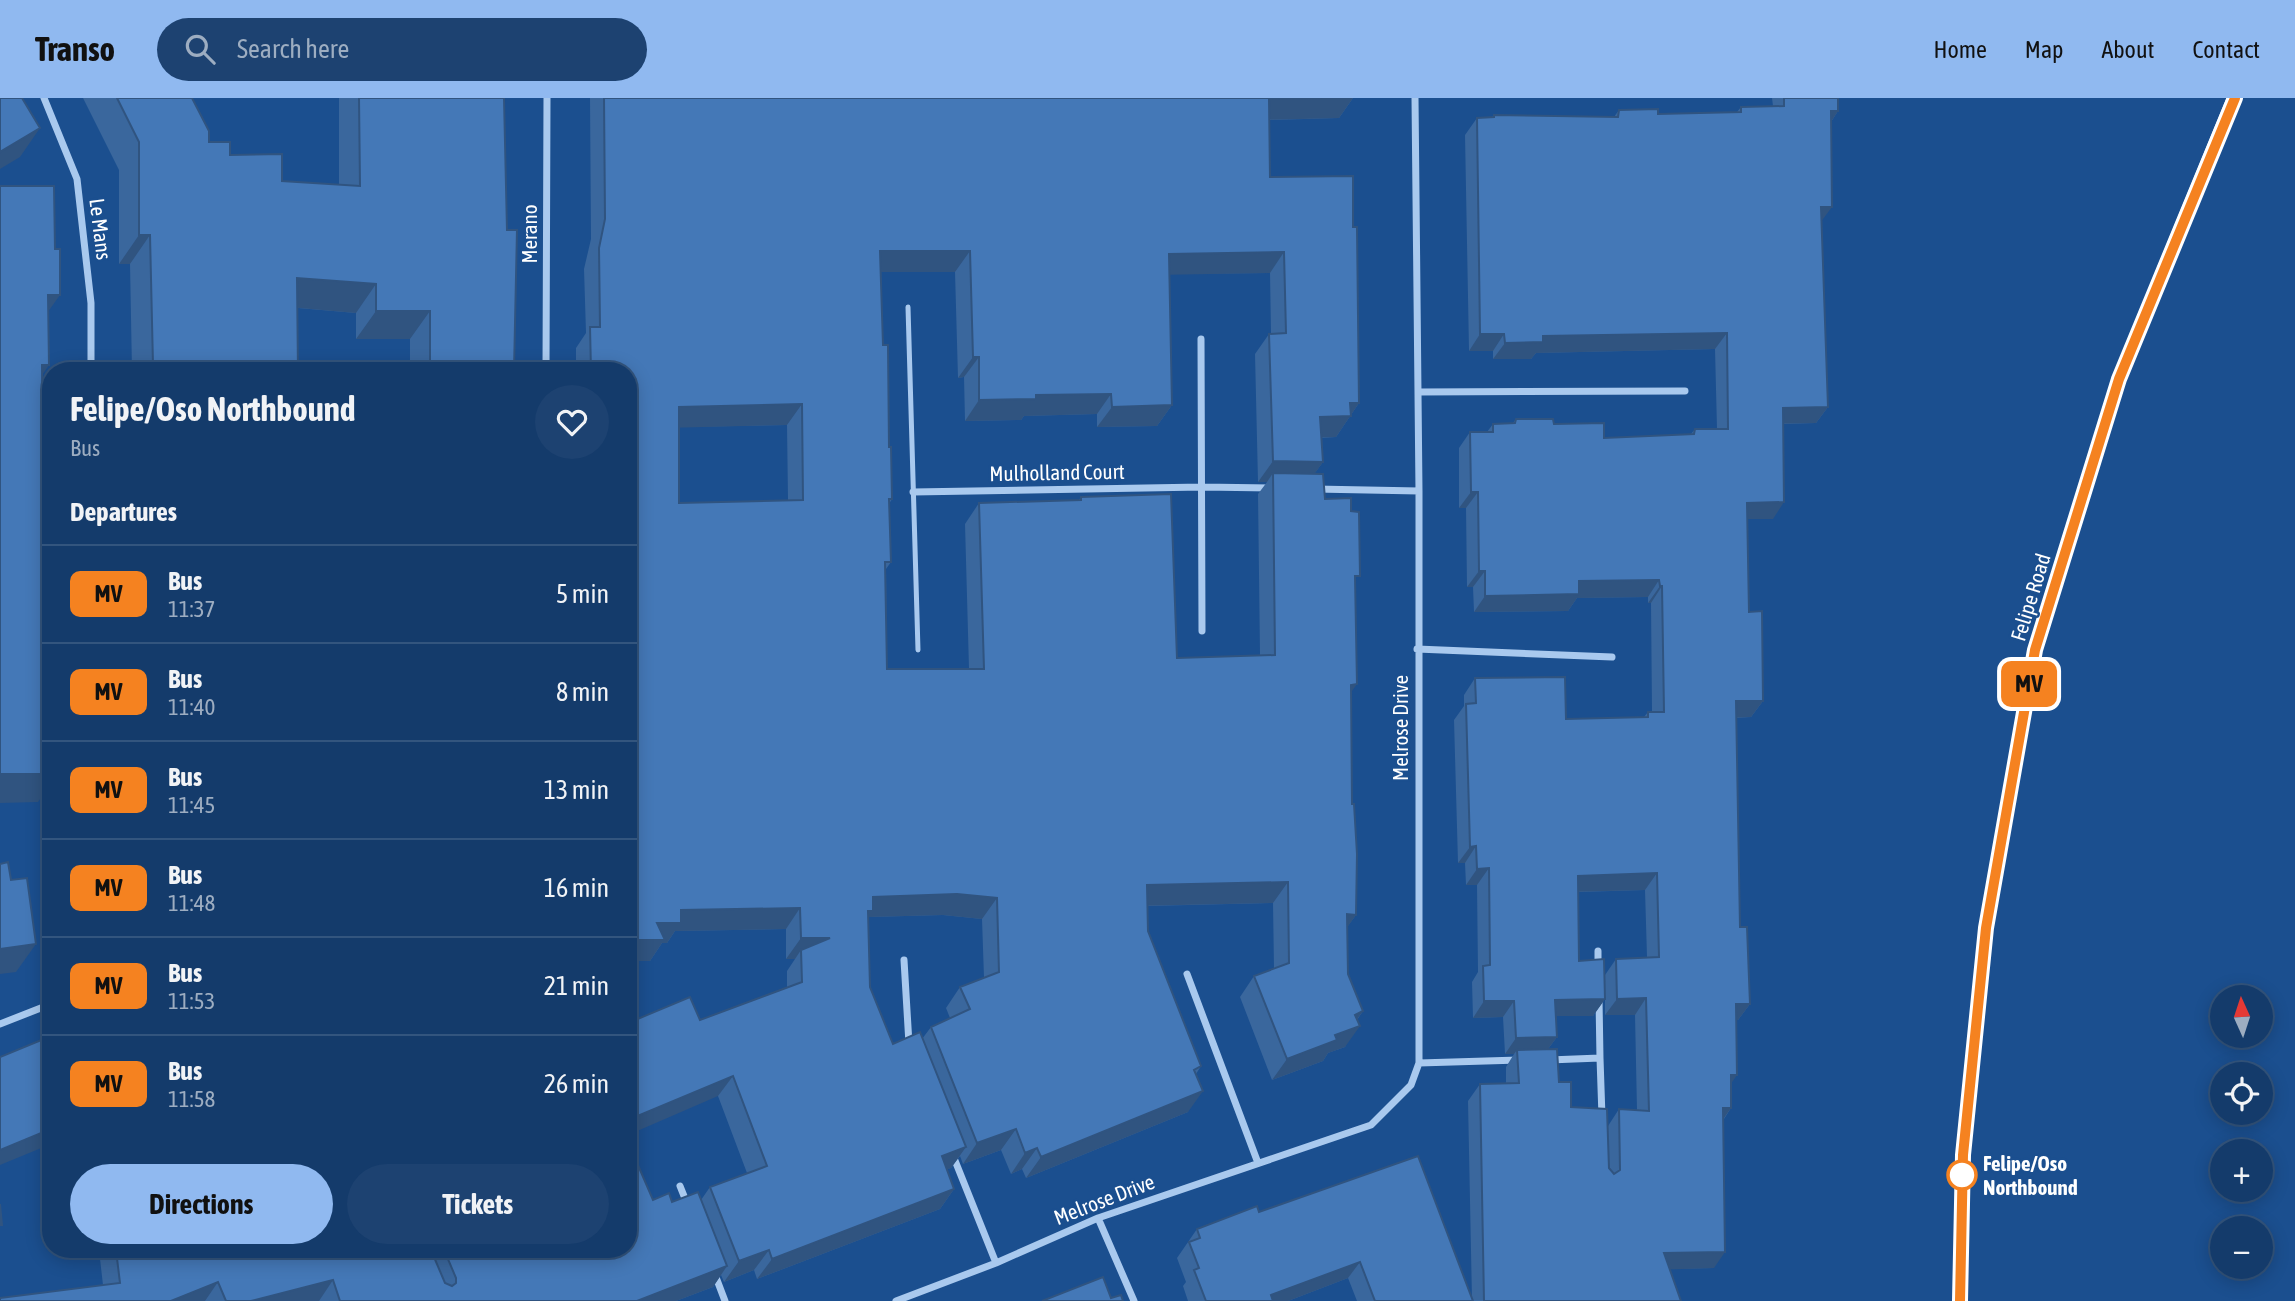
<!DOCTYPE html>
<html lang="en">
<head>
<meta charset="utf-8">
<style>
  :root { --surface:#143b6b; --page:#1d4271; --text:#f1f3f6; --muted:#9dadc1; --line:#33557e; --accent:#90b9f0 }
  body { margin:0; font-family:"Asap Condensed",sans-serif; background:var(--page); color:var(--text); height:100vh; display:flex; flex-direction:column; font-size:26px; white-space:nowrap }
  * { box-sizing:border-box; margin:0 }
  p { font-size:23px; color:var(--muted) }
  .icon { flex:none; width:38px; height:38px; fill:none; stroke:currentColor; stroke-width:2; stroke-linecap:round; stroke-linejoin:round }
  .map { position:relative; flex:1; overflow:hidden }
  .side { position:absolute; left:42px; top:264px; width:595px; height:896px; display:flex; flex-direction:column; background:var(--surface); border-radius:28px; box-shadow:0 4px 18px #0003,0 0 0 2px var(--line) }
  .side>* { flex:none }
  .badge { padding:0 14px; border-radius:10px; font-size:24px; line-height:46px }
  .needle { width:46px; rotate:357deg }
  .fabs { position:absolute; left:2210px; top:887px; display:grid; gap:14px }
  .fabs a { display:grid; place-items:center; width:63px; height:63px; border-radius:50%; background:var(--surface); box-shadow:0 4px 18px #0003,0 0 0 2px var(--line); font-size:35px }
  .map>.badge { position:absolute; translate:-50% -50%; box-shadow:0 0 0 4px #fff }
  h2 { padding:0 28px; font-size:26px; line-height:63px }
  .round { display:grid; place-items:center; flex:none; width:74px; height:74px; border-radius:37px; background:var(--page) }
  .overview { display:flex; align-items:center; justify-content:space-between; height:119px; padding:0 28px }
  h1 { font-size:33px; font-weight:700; line-height:52px }
  .cta { display:flex; gap:14px; margin-top:auto; padding:14px 28px }
  .cta a { flex:1; height:80px; border-radius:42px; background:var(--accent); color:#111; font-size:28px; font-weight:700; line-height:80px; text-align:center }
  .cta a+a { background:var(--page); color:var(--text) }
  ul { padding:0; list-style:none }
  li { display:flex; align-items:center; gap:21px; height:98px; padding:0 28px; border-top:2px solid var(--line) }
  li div { flex:1 }
  li b { display:block; font-size:26px }
  li em { font-style:normal }
  li .badge { min-width:77px; font-weight:700; text-align:center }
  header { display:flex; align-items:center; gap:42px; box-sizing:border-box; height:98px; padding:0 35px; background:var(--accent); color:#111 }
  header strong { font-size:33px }
  nav { display:flex; gap:38px; margin-inline-start:auto; font-size:24px }
  .search { width:490px; height:63px; background:var(--page); display:flex; align-items:center; gap:18px; box-sizing:border-box; padding:0 24px; border-radius:38px; color:var(--muted); font-size:26px }
  .map>svg:first-child { display:block }
  .lines { fill:none; stroke-linecap:round; stroke-linejoin:round }
  .lane { stroke:#a9c9ee; stroke-width:5 }
  .street { stroke:#a9c9ee; stroke-width:7 }
  .secondary { stroke:#d6e6fa; stroke-width:14 }
  .wall { fill:#3a679d; fill-rule:evenodd }
  .shaded-wall { fill:#305480 }
  .building { fill:#4478b7; stroke:#305480; stroke-width:2; fill-rule:evenodd }
  .line-casing { stroke:#fff; stroke-width:16 }
  .line { stroke:#f58220; stroke-width:10 }
  .stop-dot { fill:#fff; stroke:#f58220; stroke-width:3.5 }
  .labels { text-anchor:middle; dominant-baseline:central; stroke-width:5; stroke-linejoin:round; paint-order:stroke }
  .street-label { font-size:21px; fill:#fff; stroke:#1b4f8f }
  .stop-label { font-size:21px; font-weight:bold; fill:#fff; stroke:#1b4f8f; text-anchor:start }
</style>
</head>
<body>
<header>
<strong>Transo</strong>
<div class="search"><svg class="icon" aria-label="search" viewBox="0 0 24 24"><circle cx="10" cy="10" r="6"/><path d="M15 15l6 6"/></svg>Search here</div>
<nav><a>Home</a><a>Map</a><a>About</a><a>Contact</a></nav>
</header>
<div class="map">
<svg width="2295" height="1203" viewBox="0 0 2295 1203">
  <rect width="100%" height="100%" fill="#1b4f8f"/>
  <g class="lines">
    <path class="lane" d="M 908,209 L 918,552"/>
    <path class="street" d="M 44,0 L 77,81 L 91,205 L 91,273
      M 1201,241 L 1202,533
      M 546,273 L 547,0
      M 1418,294 L 1685,293
      M 1315,391 L 1419,393
      M 913,394 L 1202,389 L 1271,390
      M 1417,551 L 1612,559
      M 1598,853 L 1598,868
      M 904,862 L 909,946
      M 1187,876 L 1258,1065
      M 0,926 L 51,906
      M 1600,960 L 1602,1019
      M 1549,962 L 1600,960 L 1599,901
      M 1419,965 L 1519,962
      M 952,1055 L 996,1165
      M 680,1088 L 688,1108
      M 1098,1120 L 1134,1203
      M 714,1174 L 725,1203
      M 896,1203 L 996,1165 L 1098,1120 L 1371,1027 L 1411,987 L 1419,965 L 1419,393 L 1415,0"/>
    <path class="secondary" d="M 1960,1203 L 1963,1057 L 1986,830 L 2035,552 L 2119,281 L 2234,0"/>
  </g>
  <path class="wall" d="M 83,0 L 192,0 L 209,44 L 230,57 L 282,83 L 339,87 L 339,0 L 504,0 L 507,132 L 514,242 L 514,273 L 410,273 L 410,241 L 356,241 L 356,215 L 298,210 L 298,273 L 132,273 L 130,166 L 119,166 L 119,72 Z
    M 590,0 L 1353,0 L 1339,20 L 1270,22 L 1270,79 L 1353,129 L 1359,305 L 1336,339 L 1322,340 L 1323,364 L 1314,376 L 1325,401 L 1351,413 L 1356,484 L 1351,594 L 1352,706 L 1356,817 L 1347,829 L 1348,876 L 1363,913 L 1357,922 L 1345,949 L 1328,955 L 1323,963 L 1272,982 L 1240,899 L 1254,878 L 1274,871 L 1273,805 L 1147,808 L 1148,833 L 1201,968 L 1196,976 L 1188,1014 L 1026,1080 L 1022,1071 L 1011,1076 L 1001,1052 L 963,1066 L 960,1058 L 951,1070 L 947,1071 L 954,1091 L 940,1111 L 757,1181 L 754,1172 L 724,1184 L 721,1177 L 713,1189 L 676,1203 L 0,1203 L 103,1187 L 99,1152 L 628,1152 L 653,1102 L 672,1104 L 701,1102 L 710,1089 L 747,1075 L 718,998 L 700,922 L 787,889 L 787,873 L 795,861 L 786,861 L 786,831 L 675,833 L 667,845 L 662,845 L 650,863 L 628,273 L 576,273 L 576,250 L 586,235 L 584,171 L 591,141 ZM 881,174 L 955,174 L 958,280 L 964,279 L 965,323 L 1021,322 L 1024,318 L 1097,316 L 1097,329 L 1157,328 L 1172,307 L 1169,176 L 1270,175 L 1271,236 L 1269,236 L 1255,256 L 1258,384 L 1267,384 L 1258,396 L 1260,557 L 1177,560 L 1081,399 L 1079,402 L 979,405 L 965,426 L 969,571 L 887,571 L 886,471 L 891,464 L 889,406 L 892,401 L 883,247 ZM 787,327 L 788,402 L 679,405 L 679,329 ZM 943,817 L 982,821 L 984,880 L 960,889 L 946,910 L 950,920 L 931,929 L 922,941 L 893,946 L 870,889 L 868,821 L 869,819 Z
    M 1772,0 L 1838,0 L 1838,13 L 1831,24 L 1821,124 L 1828,309 L 1816,325 L 1784,326 L 1773,421 L 1747,421 L 1749,514 L 1763,603 L 1751,619 L 1736,620 L 1740,829 L 1750,906 L 1738,922 L 1736,922 L 1731,986 L 1731,1010 L 1724,1021 L 1714,1170 L 1669,1171 L 1681,1203 L 1357,1203 L 1348,1180 L 1288,1203 L 1188,1203 L 1183,1188 L 1186,1184 L 1177,1160 L 1197,1131 L 1259,1114 L 1472,1202 L 1468,1003 L 1480,986 L 1506,986 L 1506,969 L 1514,956 L 1505,956 L 1503,919 L 1473,920 L 1472,884 L 1478,874 L 1477,787 L 1466,787 L 1465,765 L 1458,765 L 1454,622 L 1464,608 L 1464,597 L 1475,580 L 1566,621 L 1644,619 L 1648,614 L 1652,614 L 1651,505 L 1648,505 L 1648,499 L 1577,500 L 1568,513 L 1474,514 L 1473,489 L 1467,489 L 1466,410 L 1459,410 L 1459,350 L 1470,334 L 1487,334 L 1493,326 L 1513,325 L 1516,321 L 1554,326 L 1604,340 L 1691,336 L 1695,331 L 1717,331 L 1715,251 L 1536,255 L 1531,261 L 1493,261 L 1493,253 L 1469,253 L 1465,37 L 1477,20 L 1492,19 L 1494,17 L 1614,19 L 1619,12 L 1658,16 L 1737,14 L 1741,9 L 1773,8 ZM 1645,792 L 1647,859 L 1616,861 L 1605,877 L 1605,917 L 1635,917 L 1637,1012 L 1619,1011 L 1608,1028 L 1571,1009 L 1559,984 L 1548,951 L 1557,939 L 1556,918 L 1593,918 L 1605,901 L 1579,863 L 1578,794 Z"/>
  <path class="shaded-wall" d="M 1321,0 L 1353,0 L 1339,20 L 1255,22 L 1269,1 Z
    M 1831,13 L 1838,13 L 1827,30 Z
    M 40,30 L 20,59 L 0,71 L 0,54 Z
    M 1821,109 L 1832,109 L 1820,125 Z
    M 139,137 L 150,137 L 130,166 L 119,166 Z
    M 880,153 L 970,153 L 955,174 L 866,174 Z
    M 1284,154 L 1270,175 L 1154,177 L 1169,156 Z
    M 297,180 L 376,186 L 356,215 L 277,208 Z
    M 48,197 L 60,197 L 40,225 Z
    M 376,213 L 430,213 L 410,241 L 356,241 Z
    M 1727,235 L 1715,251 L 1536,255 L 1531,261 L 1493,261 L 1505,245 L 1543,238 Z
    M 1480,236 L 1504,236 L 1493,253 L 1469,253 Z
    M 973,259 L 979,259 L 964,279 L 958,280 Z
    M 42,267 L 49,267 L 29,296 Z
    M 1111,296 L 1097,316 L 1024,318 L 1021,322 L 965,323 L 979,302 L 1036,297 Z
    M 1350,305 L 1359,305 L 1336,339 L 1306,340 L 1320,319 Z
    M 802,306 L 787,327 L 664,330 L 679,309 Z
    M 1172,307 L 1157,328 L 1097,329 L 1112,309 Z
    M 1828,309 L 1816,325 L 1772,326 L 1783,310 Z
    M 1273,363 L 1323,364 L 1308,385 L 1273,375 L 1267,384 L 1258,384 Z
    M 1471,394 L 1478,394 L 1466,410 L 1459,410 Z
    M 1784,404 L 1773,421 L 1736,421 L 1747,405 Z
    M 1479,473 L 1485,473 L 1473,489 L 1467,489 Z
    M 1659,482 L 1648,499 L 1577,500 L 1568,513 L 1474,514 L 1485,498 L 1579,483 Z
    M 1660,488 L 1662,488 L 1651,505 L 1648,505 Z
    M 1357,586 L 1342,607 L 1351,587 Z
    M 1736,603 L 1763,603 L 1751,619 L 1725,620 Z
    M 0,676 L 51,676 L 51,686 L 38,704 L 0,705 Z
    M 1476,748 L 1465,765 L 1458,765 L 1470,749 Z
    M 1489,770 L 1477,787 L 1466,787 L 1477,771 Z
    M 1657,775 L 1645,792 L 1566,794 L 1578,778 Z
    M 1288,784 L 1273,805 L 1132,808 L 1147,787 Z
    M 957,796 L 997,800 L 982,821 L 943,817 L 869,819 L 859,834 L 873,799 Z
    M 800,810 L 786,831 L 675,833 L 667,845 L 662,845 L 650,863 L 628,863 L 628,842 L 657,825 L 681,812 Z
    M 1347,816 L 1356,817 L 1341,838 Z
    M 801,840 L 830,840 L 801,852 L 795,861 L 786,861 Z
    M 36,846 L 16,874 L 0,876 L 0,851 Z
    M 1646,900 L 1635,917 L 1605,917 L 1617,901 Z
    M 1605,901 L 1593,918 L 1543,918 L 1555,902 Z
    M 1484,903 L 1514,903 L 1503,919 L 1473,920 Z
    M 1736,906 L 1750,906 L 1738,922 L 1725,922 Z
    M 1363,913 L 1350,931 L 1360,928 L 1345,949 L 1328,955 L 1323,963 L 1272,982 L 1287,961 L 1335,937 L 1355,917 Z
    M 1557,939 L 1545,955 L 1517,952 L 1514,956 L 1505,956 L 1516,940 Z
    M 1731,977 L 1737,977 L 1726,993 Z
    M 733,978 L 718,998 L 628,1037 L 628,1022 Z
    M 1203,993 L 1188,1014 L 1026,1080 L 1041,1059 Z
    M 1723,1010 L 1731,1010 L 1719,1027 Z
    M 51,1031 L 51,1046 L 0,1067 L 0,1052 Z
    M 1016,1031 L 1001,1052 L 963,1066 L 977,1045 Z
    M 966,1049 L 951,1070 L 927,1079 L 942,1058 Z
    M 1037,1050 L 1022,1071 L 1011,1076 L 1025,1055 Z
    M 954,1091 L 940,1111 L 757,1181 L 772,1161 Z
    M 435,1152 L 440,1152 L 426,1171 Z
    M 769,1152 L 754,1172 L 724,1184 L 739,1163 Z
    M 1725,1154 L 1714,1170 L 1652,1172 L 1664,1155 Z
    M 1360,1164 L 1348,1180 L 1288,1203 L 1267,1203 L 1271,1197 Z
    M 727,1168 L 713,1189 L 676,1203 L 637,1203 Z
    M 333,1182 L 319,1203 L 251,1203 Z
    M 218,1184 L 205,1203 L 171,1203 Z"/>
  <path class="building" d="M 0,0 L 22,0 L 40,30 L 0,54 Z
    M 117,0 L 192,0 L 209,33 L 209,44 L 230,44 L 230,57 L 282,56 L 282,83 L 360,88 L 359,0 L 504,0 L 507,132 L 517,132 L 514,273 L 430,273 L 430,213 L 376,213 L 376,186 L 297,180 L 298,273 L 140,273 L 140,268 L 153,267 L 150,137 L 139,137 L 139,44 Z
    M 604,0 L 1321,0 L 1269,1 L 1270,79 L 1353,78 L 1353,129 L 1357,129 L 1359,305 L 1350,305 L 1351,318 L 1320,319 L 1323,364 L 1273,363 L 1269,236 L 1286,235 L 1284,154 L 1169,156 L 1172,307 L 1112,309 L 1111,296 L 1036,297 L 1036,301 L 979,302 L 979,259 L 973,259 L 970,153 L 880,153 L 883,247 L 888,247 L 889,349 L 891,349 L 892,401 L 889,401 L 891,464 L 885,464 L 887,571 L 984,571 L 979,405 L 1081,402 L 1081,399 L 1171,396 L 1177,560 L 1275,557 L 1273,375 L 1323,376 L 1325,401 L 1351,400 L 1351,413 L 1359,414 L 1360,478 L 1355,478 L 1357,586 L 1351,587 L 1352,706 L 1354,706 L 1357,756 L 1356,817 L 1347,816 L 1348,876 L 1363,913 L 1355,917 L 1360,928 L 1335,937 L 1337,942 L 1287,961 L 1254,878 L 1289,865 L 1288,784 L 1147,787 L 1148,833 L 1201,968 L 1194,972 L 1203,993 L 1041,1059 L 1037,1050 L 1025,1055 L 1016,1031 L 977,1045 L 931,929 L 970,911 L 960,889 L 999,874 L 997,800 L 957,796 L 873,799 L 873,813 L 868,813 L 870,889 L 893,946 L 920,934 L 966,1049 L 942,1058 L 954,1091 L 772,1161 L 769,1152 L 739,1163 L 710,1089 L 767,1068 L 733,978 L 628,1022 L 628,925 L 690,899 L 700,922 L 802,884 L 801,852 L 830,840 L 801,840 L 800,810 L 681,812 L 681,825 L 657,825 L 665,842 L 628,842 L 628,273 L 591,273 L 590,229 L 600,229 L 599,150 L 605,121 ZM 802,306 L 803,402 L 679,405 L 679,309 Z
    M 1784,0 L 1838,0 L 1838,13 L 1831,13 L 1832,109 L 1821,109 L 1828,309 L 1783,310 L 1784,404 L 1747,405 L 1749,514 L 1762,513 L 1763,603 L 1736,603 L 1740,829 L 1747,829 L 1750,906 L 1736,906 L 1737,977 L 1731,977 L 1731,1010 L 1723,1010 L 1725,1154 L 1664,1155 L 1681,1203 L 1484,1203 L 1480,986 L 1519,985 L 1517,952 L 1557,951 L 1559,984 L 1571,984 L 1571,1009 L 1607,1011 L 1609,1070 L 1614,1076 L 1620,1072 L 1619,1011 L 1649,1013 L 1646,900 L 1617,901 L 1616,861 L 1659,859 L 1657,775 L 1578,778 L 1579,863 L 1604,861 L 1605,901 L 1555,902 L 1557,939 L 1516,940 L 1514,903 L 1484,903 L 1483,868 L 1490,867 L 1489,770 L 1477,771 L 1476,748 L 1470,749 L 1466,606 L 1476,605 L 1475,580 L 1565,579 L 1566,621 L 1648,619 L 1648,614 L 1664,614 L 1662,488 L 1660,488 L 1659,482 L 1579,483 L 1579,496 L 1485,498 L 1485,473 L 1479,473 L 1478,394 L 1471,394 L 1470,334 L 1493,334 L 1493,326 L 1515,325 L 1516,321 L 1553,321 L 1554,326 L 1604,325 L 1604,340 L 1694,336 L 1695,331 L 1728,331 L 1727,235 L 1543,238 L 1543,244 L 1505,245 L 1504,236 L 1480,236 L 1477,20 L 1494,19 L 1494,17 L 1618,19 L 1619,12 L 1658,11 L 1658,16 L 1741,14 L 1741,9 L 1784,8 Z
    M 0,88 L 54,88 L 55,151 L 60,151 L 60,197 L 48,197 L 49,267 L 42,267 L 44,502 L 50,502 L 51,676 L 0,676 Z
    M 8,764 L 11,782 L 27,780 L 36,846 L 0,851 L 0,766 Z
    M 51,938 L 51,1031 L 0,1052 L 0,959 Z
    M 628,1044 L 653,1102 L 669,1095 L 672,1104 L 698,1094 L 727,1168 L 637,1203 L 340,1203 L 333,1182 L 251,1203 L 226,1203 L 218,1184 L 171,1203 L 0,1203 L 0,1200 L 120,1185 L 116,1152 L 437,1152 L 435,1152 L 434,1159 L 445,1185 L 452,1188 L 456,1185 L 456,1180 L 445,1154 L 443,1152 L 628,1152 Z
    M 1418,1058 L 1473,1203 L 1375,1203 L 1360,1164 L 1271,1197 L 1273,1203 L 1206,1203 L 1194,1172 L 1199,1170 L 1189,1144 L 1200,1140 L 1197,1131 L 1257,1108 L 1259,1114 Z
    M 0,1106 L 2,1127 L 0,1127 Z
    M 1103,1179 L 1111,1200 L 1121,1197 L 1123,1203 L 1042,1203 Z"/>
  <g class="lines">
    <defs>
      <path id="line" d="M 1960,1203 L 1963,1057 L 1986,830 L 2035,552 L 2119,281 L 2235,0"/>
    </defs>
    <use href="#line" class="line-casing"/>
    <use href="#line" class="line"/>
  </g>
  <circle class="stop-dot" cx="1962" cy="1077" r="14"/>
  <g class="labels">
    <g class="street-label">
      <text transform="translate(101 131) rotate(83)">Le Mans</text>
      <text transform="translate(529 136) rotate(-90)">Merano</text>
      <text transform="translate(1057 374) rotate(-1)">Mulholland Court</text>
      <text transform="translate(2030 499) rotate(-73)">Felipe Road</text>
      <text transform="translate(1400 630) rotate(-90)">Melrose Drive</text>
      <text transform="translate(1104 1101) rotate(-21)">Melrose Drive</text>
    </g>
    <g class="stop-label">
      <text x="1983" y="1065">Felipe/Oso<tspan x="1983" dy="24">Northbound</tspan></text>
    </g>
  </g>
</svg>
<div class="fabs">
<a><svg class="needle" viewBox="-14 -14 28 28"><path d="M0-13l5 13h-10z" fill="#e53935"/><path d="M0 13l5-13h-10z" fill="#9dadc1"/></svg></a>
<a><svg class="icon" aria-label="locate" viewBox="0 0 24 24"><circle cx="12" cy="12" r="6"/><path d="M12 2v4M12 18v4M2 12h4M18 12h4"/></svg></a>
<a>+</a>
<a>−</a>
</div>
<b class="badge" style="left:2029px;top:586px;background:#f58220;color:#111">MV</b>
<section class="side">
<div class="overview"><div><h1>Felipe/Oso Northbound</h1><p>Bus</p></div><a class="round"><svg class="icon" aria-label="heart" viewBox="0 0 24 24"><path d="M12 20l-8-8c-3-5 5-10 8-4 3-6 11-1 8 4z"/></svg></a></div>
<h2>Departures</h2>
<ul>
<li><span class="badge" style="background:#f58220;color:#111">MV</span><div><b>Bus</b><p>11:37</p></div><em>5 min</em></li>
<li><span class="badge" style="background:#f58220;color:#111">MV</span><div><b>Bus</b><p>11:40</p></div><em>8 min</em></li>
<li><span class="badge" style="background:#f58220;color:#111">MV</span><div><b>Bus</b><p>11:45</p></div><em>13 min</em></li>
<li><span class="badge" style="background:#f58220;color:#111">MV</span><div><b>Bus</b><p>11:48</p></div><em>16 min</em></li>
<li><span class="badge" style="background:#f58220;color:#111">MV</span><div><b>Bus</b><p>11:53</p></div><em>21 min</em></li>
<li><span class="badge" style="background:#f58220;color:#111">MV</span><div><b>Bus</b><p>11:58</p></div><em>26 min</em></li>
</ul>
<div class="cta"><a>Directions</a><a>Tickets</a></div>
</section>
</div>
</body>
</html>
